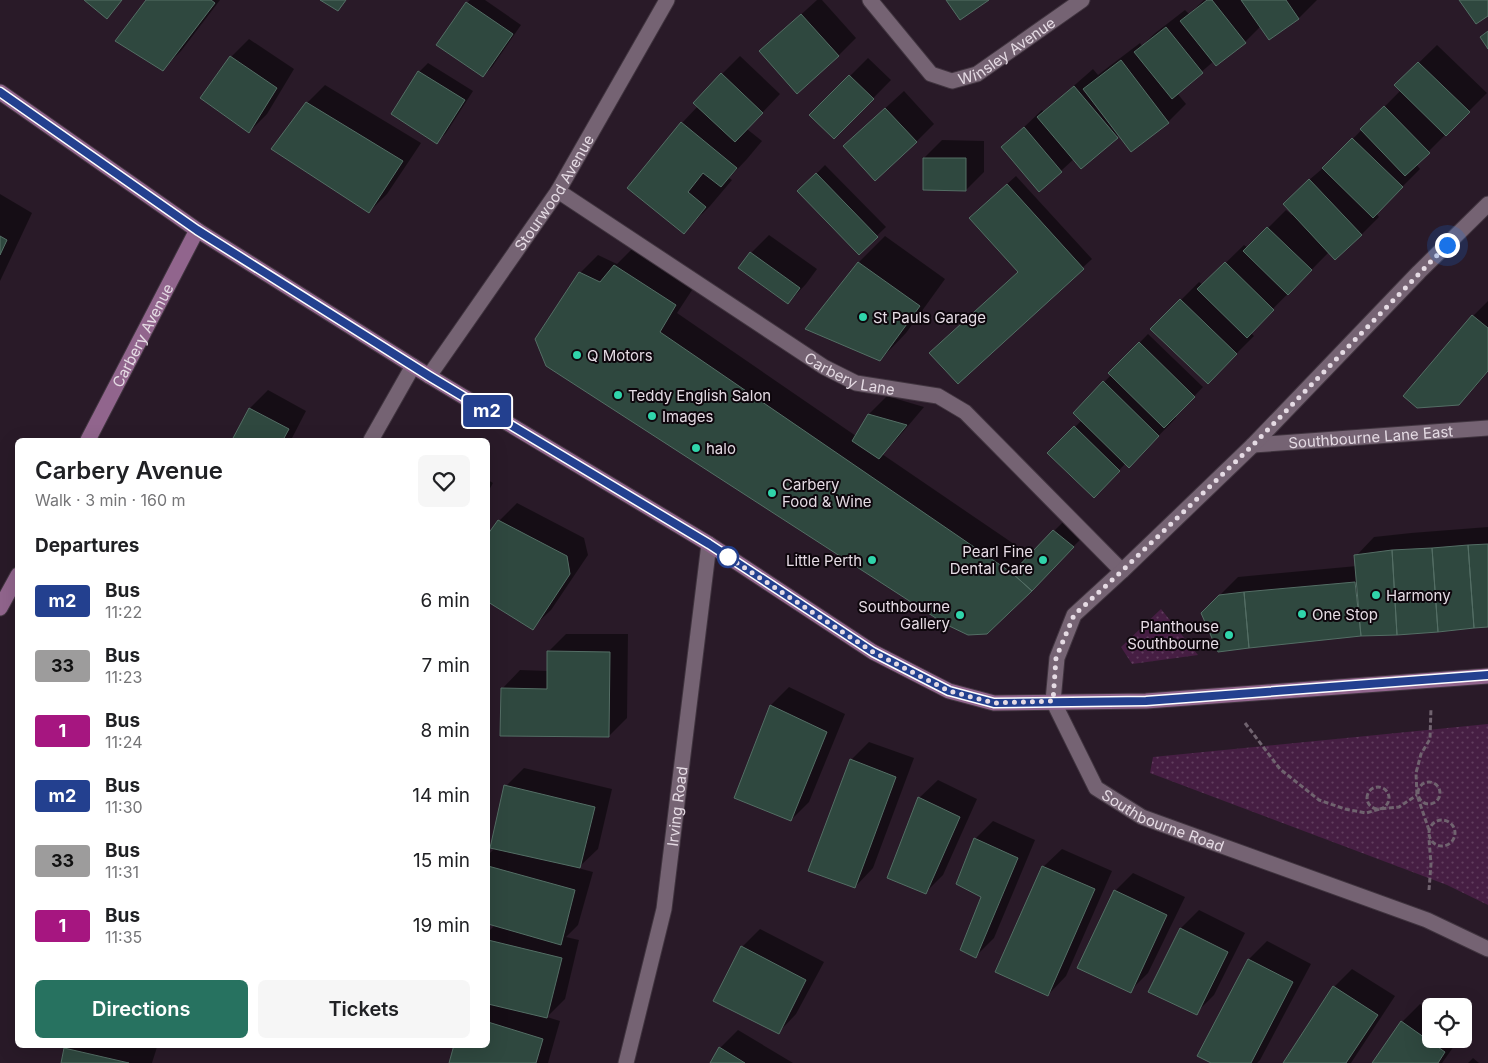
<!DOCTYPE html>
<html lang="en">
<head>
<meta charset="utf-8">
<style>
  :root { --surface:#fff; --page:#f6f6f6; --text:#202124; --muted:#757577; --accent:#277260 }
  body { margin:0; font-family:Inter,sans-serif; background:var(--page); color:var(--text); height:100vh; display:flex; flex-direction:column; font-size:19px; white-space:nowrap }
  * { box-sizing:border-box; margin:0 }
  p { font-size:16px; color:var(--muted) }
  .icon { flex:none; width:28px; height:28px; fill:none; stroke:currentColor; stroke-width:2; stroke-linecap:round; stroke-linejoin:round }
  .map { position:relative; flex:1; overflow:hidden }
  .details { position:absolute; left:15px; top:438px; width:475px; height:610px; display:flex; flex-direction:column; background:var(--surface); border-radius:8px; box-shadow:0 5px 20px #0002 }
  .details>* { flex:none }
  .badge { padding:0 10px; border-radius:4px; font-size:18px; line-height:32px }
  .tools { position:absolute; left:1422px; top:998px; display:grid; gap:10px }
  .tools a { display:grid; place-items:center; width:50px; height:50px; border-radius:8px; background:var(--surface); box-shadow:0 5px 20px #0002; font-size:25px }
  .you { position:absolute; width:25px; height:25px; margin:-12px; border:4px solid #fff; border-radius:50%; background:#1a73e8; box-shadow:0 0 0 8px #1a73e833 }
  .map>.badge { position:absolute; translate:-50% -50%; box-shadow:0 0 0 2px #fff }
  h2 { padding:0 20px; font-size:19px; line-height:45px }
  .round { display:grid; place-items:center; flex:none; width:52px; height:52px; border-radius:8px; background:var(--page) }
  .overview { display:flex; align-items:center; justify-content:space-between; height:85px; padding:0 20px }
  h1 { font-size:24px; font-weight:600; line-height:38px }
  .action { display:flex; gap:10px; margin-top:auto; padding:10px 20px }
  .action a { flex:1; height:58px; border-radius:8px; background:var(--accent); color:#fff; font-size:20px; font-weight:600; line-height:58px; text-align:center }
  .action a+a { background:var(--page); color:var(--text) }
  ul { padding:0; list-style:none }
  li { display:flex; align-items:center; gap:15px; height:65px; padding:0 20px }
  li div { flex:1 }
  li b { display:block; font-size:19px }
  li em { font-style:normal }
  li .badge { min-width:55px; font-weight:700; text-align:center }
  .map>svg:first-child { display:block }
  .grass { fill:url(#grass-dots) }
  .shadow { fill:#0007 }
  .building { fill:#2f483f; stroke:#546e65 }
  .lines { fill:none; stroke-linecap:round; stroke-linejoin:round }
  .lane-casing { stroke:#40343f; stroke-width:17 }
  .street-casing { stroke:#40343f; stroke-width:17 }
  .secondary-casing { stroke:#40343f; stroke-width:17 }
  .path { stroke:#70636f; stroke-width:3; stroke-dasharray:5 2.5; stroke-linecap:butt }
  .lane { stroke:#756373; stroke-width:15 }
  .street { stroke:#756373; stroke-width:15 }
  .secondary { stroke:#91658d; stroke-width:15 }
  .line-casing { stroke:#fff; stroke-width:11 }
  .line { stroke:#23408f; stroke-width:8 }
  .walk { stroke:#e5dbe4; stroke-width:5; stroke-dasharray:0 9 }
  .poi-dot { fill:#30d4aa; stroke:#0e070d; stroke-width:2 }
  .stop-dot { fill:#fff; stroke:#23408f; stroke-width:2.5 }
  .labels { text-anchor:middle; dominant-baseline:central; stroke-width:4; stroke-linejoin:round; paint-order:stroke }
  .street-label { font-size:15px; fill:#e5dbe4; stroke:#0e070d }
  .poi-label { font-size:15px; fill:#e5dbe4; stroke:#0e070d; text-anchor:start }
</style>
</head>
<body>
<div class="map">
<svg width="1488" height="1063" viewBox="0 0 1488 1063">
  <defs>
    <pattern id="grass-dots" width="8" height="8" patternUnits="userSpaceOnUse" patternTransform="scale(1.25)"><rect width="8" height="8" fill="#461e43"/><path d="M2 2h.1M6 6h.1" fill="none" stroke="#613e5e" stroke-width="1.8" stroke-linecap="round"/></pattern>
  </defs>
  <rect width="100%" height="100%" fill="#291a28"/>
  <path class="grass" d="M 1161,609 L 1198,655 L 1132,664 L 1121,647 Z
    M 1488,724 L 1488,905 L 1447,885 L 1150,773 L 1153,757 Z"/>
  <path class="shadow" d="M 148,0 L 220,0 L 181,51 L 163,69 Z
    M 470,0 L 485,0 L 521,25 L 492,67 L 483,76 L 467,3 Z
    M 817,0 L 822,0 L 856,38 L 838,56 L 761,51 Z
    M 1204,0 L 1317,0 L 1299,18 L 1270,39 L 1261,26 L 1245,42 L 1214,61 L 1177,93 L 1186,104 L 1168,122 L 1119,135 L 1074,159 L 1040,190 L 1003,147 L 1042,110 L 1044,112 L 1093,69 L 1098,75 L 1140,43 L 1142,46 L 1154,34 L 1185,10 L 1189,14 Z
    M 249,39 L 294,69 L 267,114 L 249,132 L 231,57 Z
    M 1437,45 L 1487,93 L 1416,164 L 1420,169 L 1376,213 L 1379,217 L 1361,235 L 1329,252 L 1250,332 L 1254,336 L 1208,382 L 1152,329 L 1199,282 L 1203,285 L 1244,245 L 1248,248 L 1286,210 L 1292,215 L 1294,214 L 1302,186 L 1329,163 L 1401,90 L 1396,85 Z
    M 740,56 L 780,94 L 747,129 L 762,141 L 747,159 L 729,178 L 732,180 L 710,206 L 684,232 L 682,123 L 698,106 L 722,74 Z
    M 868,58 L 891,80 L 834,138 L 811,115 Z
    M 428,63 L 473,91 L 446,133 L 437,142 L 419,72 Z
    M 325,85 L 421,143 L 387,194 L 369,212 L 307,103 Z
    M 904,91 L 934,124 L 916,142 L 844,146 Z
    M 942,140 L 984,141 L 984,172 L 966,190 L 924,158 Z
    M 825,165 L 886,227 L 859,253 L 799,191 Z
    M 1016,176 L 1092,259 L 958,382 L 1019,272 L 979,209 Z
    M 0,194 L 32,213 L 0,281 Z
    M 769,235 L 817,269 L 806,284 L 788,303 L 751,253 Z
    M 885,236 L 945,279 L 906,333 L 880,360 L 807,328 L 859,262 Z
    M 633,248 L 694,287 L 677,313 L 856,436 L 869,414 L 887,396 L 924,407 L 897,439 L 882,454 L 1030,555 L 1063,522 L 1082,538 L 986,633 L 580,273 L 598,255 L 617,264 Z
    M 1488,301 L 1488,372 L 1477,385 L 1458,403 L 1405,396 L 1473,316 Z
    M 1148,334 L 1203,387 L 1175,416 L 1176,418 L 1129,466 L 1126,463 L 1094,496 L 1049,453 L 1082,420 L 1074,413 L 1111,375 L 1110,373 Z
    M 268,390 L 306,411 L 291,440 L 234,440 L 250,408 Z
    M 488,480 L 493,483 L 488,492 Z
    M 517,503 L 584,538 L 588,555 L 551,610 L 532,628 L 488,600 L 488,536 L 499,521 Z
    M 1488,527 L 1488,626 L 1361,635 L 1219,650 L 1202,613 L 1238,577 L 1357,566 L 1356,556 L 1374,537 L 1411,533 Z
    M 566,634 L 628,634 L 627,718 L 609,736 L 502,689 L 520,670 L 548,671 L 548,652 Z
    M 789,687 L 845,714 L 809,802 L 791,820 L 771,705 Z
    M 869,742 L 914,758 L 873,868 L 855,887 L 851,760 Z
    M 524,768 L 612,789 L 598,849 L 578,868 L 593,872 L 578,925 L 566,937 L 579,940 L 565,999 L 547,1017 L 560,1021 L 548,1063 L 450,1063 L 456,1045 L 488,1045 L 488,932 L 495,925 L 488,923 L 488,855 L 495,848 L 506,786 Z
    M 938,780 L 977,799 L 943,875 L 925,893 L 888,877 L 919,798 Z
    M 993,821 L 1035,840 L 994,938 L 976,956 L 982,897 L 975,839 Z
    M 1062,849 L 1112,871 L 1066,976 L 1048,995 L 1043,867 Z
    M 1133,873 L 1185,897 L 1148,973 L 1130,991 L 1115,891 Z
    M 1199,910 L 1245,933 L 1214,995 L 1196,1013 L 1181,928 Z
    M 760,929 L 824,962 L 796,1014 L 778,1033 L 742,947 Z
    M 1267,941 L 1311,964 L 1260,1060 L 1257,1063 L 1214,1063 L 1199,1055 L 1249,959 Z
    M 1352,969 L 1395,996 L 1351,1063 L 1285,1063 L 1334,987 Z
    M 1420,1004 L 1431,1012 L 1431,1039 L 1459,1039 L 1442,1063 L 1374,1063 L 1402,1022 Z
    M 738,1030 L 793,1063 L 711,1063 L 720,1048 Z
    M 69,1045 L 146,1045 L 157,1047 L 152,1063 L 62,1063 L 65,1049 Z
    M 1473,1058 L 1479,1063 L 1468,1063 Z"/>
  <path class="building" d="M 84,0 L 122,0 L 107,19 Z
    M 146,0 L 211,0 L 215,3 L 163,71 L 115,41 Z
    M 320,0 L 346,0 L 338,11 Z
    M 946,0 L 989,0 L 960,20 Z
    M 1207,0 L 1212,0 L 1246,43 L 1216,66 L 1180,21 Z
    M 1241,0 L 1286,0 L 1299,19 L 1269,40 Z
    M 1459,0 L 1488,0 L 1488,16 L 1476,24 Z
    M 466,2 L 513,34 L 483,77 L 436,45 Z
    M 801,14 L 839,56 L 797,94 L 759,51 Z
    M 1166,27 L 1203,73 L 1172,99 L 1134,52 Z
    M 1488,31 L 1488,49 L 1480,37 Z
    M 230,56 L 277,88 L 249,133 L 200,98 Z
    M 1121,60 L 1169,123 L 1131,152 L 1083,89 Z
    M 1418,62 L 1470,112 L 1446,136 L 1394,85 Z
    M 418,71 L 465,100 L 437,144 L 391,114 Z
    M 721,73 L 763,113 L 735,142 L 693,103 Z
    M 849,75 L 874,99 L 834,139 L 809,115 Z
    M 1074,86 L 1118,138 L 1081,169 L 1037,117 Z
    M 306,102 L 403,161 L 369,213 L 271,149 Z
    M 1384,106 L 1430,153 L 1405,176 L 1360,129 Z
    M 885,108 L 917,142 L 875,181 L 843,146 Z
    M 681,122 L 737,168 L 721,187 L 703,173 L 688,192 L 706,207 L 684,234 L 627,188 Z
    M 1024,127 L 1062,172 L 1039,192 L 1001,147 Z
    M 1352,138 L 1403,187 L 1373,218 L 1322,168 Z
    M 923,158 L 966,158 L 966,191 L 923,190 Z
    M 816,173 L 878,237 L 859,255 L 797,191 Z
    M 1309,179 L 1362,235 L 1335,260 L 1283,204 Z
    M 1007,184 L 1084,269 L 958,384 L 929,353 L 1018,272 L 969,218 Z
    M 1267,227 L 1312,270 L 1288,295 L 1243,251 Z
    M 0,236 L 7,240 L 0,255 Z
    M 750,252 L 800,288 L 788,304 L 738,268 Z
    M 858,262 L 920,306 L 880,361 L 805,329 Z
    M 1225,262 L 1274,310 L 1247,338 L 1197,289 Z
    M 614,265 L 676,305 L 660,332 L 1012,573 L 1032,591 L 987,634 L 968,635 L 945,624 L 546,366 L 535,339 L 579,272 L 600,282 Z
    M 1180,299 L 1237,354 L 1208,384 L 1150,329 Z
    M 1472,315 L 1488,328 L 1488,371 L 1459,405 L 1417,408 L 1403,396 Z
    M 1139,342 L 1195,397 L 1164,428 L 1108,373 Z
    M 1103,381 L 1159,436 L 1129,468 L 1073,413 Z
    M 249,408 L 289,429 L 283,440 L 232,440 Z
    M 868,414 L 907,425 L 879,459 L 852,441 Z
    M 1074,426 L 1120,471 L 1094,498 L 1047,453 Z
    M 498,520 L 567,556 L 570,574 L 533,630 L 488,602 L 488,534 Z
    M 1053,530 L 1074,547 L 1032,591 L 1012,573 Z
    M 1488,544 L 1488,627 L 1474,628 L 1468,545 Z
    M 1468,545 L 1474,628 L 1438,632 L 1432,548 Z
    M 1432,548 L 1438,632 L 1397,635 L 1392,550 Z
    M 1392,550 L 1397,635 L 1361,636 L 1354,555 Z
    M 1355,582 L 1361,636 L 1249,648 L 1244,592 Z
    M 1244,592 L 1249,648 L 1218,652 L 1201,613 L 1219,595 Z
    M 547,651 L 610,652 L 609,737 L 500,736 L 501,688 L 547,689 Z
    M 770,705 L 827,732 L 791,821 L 734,798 Z
    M 850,759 L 896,777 L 855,888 L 808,871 Z
    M 504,785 L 595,807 L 580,868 L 490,848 Z
    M 918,797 L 960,817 L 926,894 L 887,878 Z
    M 974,838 L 1018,858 L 976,958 L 960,950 L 981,897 L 956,884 Z
    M 488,866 L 575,890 L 561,945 L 488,924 Z
    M 1042,866 L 1095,889 L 1048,996 L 995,972 Z
    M 1114,890 L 1167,915 L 1131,993 L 1077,968 Z
    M 1180,928 L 1228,952 L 1197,1015 L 1148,992 Z
    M 488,940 L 562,958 L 547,1018 L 488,1004 Z
    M 741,946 L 806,980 L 779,1034 L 713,1001 Z
    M 1248,959 L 1293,982 L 1251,1063 L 1211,1063 L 1197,1056 Z
    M 1333,986 L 1378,1015 L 1346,1063 L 1283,1063 Z
    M 1401,1021 L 1445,1052 L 1438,1063 L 1372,1063 Z
    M 488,1022 L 543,1039 L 536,1063 L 449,1063 L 454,1045 L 488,1045 Z
    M 719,1047 L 745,1063 L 710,1063 Z
    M 64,1048 L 129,1063 L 61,1063 Z"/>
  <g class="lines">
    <defs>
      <g id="lane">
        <path d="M 371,440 L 413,366"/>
        <path id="s1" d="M 1253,445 L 1488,428"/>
      </g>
      <g id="street">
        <path id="s2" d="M 870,0 L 931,74 L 952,81 L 977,74 L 1082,0"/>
        <path id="s3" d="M 558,191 L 824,367 L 856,383 L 938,396 L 965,412 L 1122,571"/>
        <path id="s4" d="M 1488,204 L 1419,272 L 1253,445 L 1122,571 L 1074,615 L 1057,658 L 1053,701 L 1096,788 L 1142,817 L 1427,920 L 1488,949"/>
        <path id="s5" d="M 429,376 L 558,191 L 667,0"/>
        <path id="s6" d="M 626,1063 L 664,909 L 709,544"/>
      </g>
      <g id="secondary">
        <path d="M 0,92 L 197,230 L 429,376 L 709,544 L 873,652 L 949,691 L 994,703 L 1146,701 L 1488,676"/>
        <path id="s7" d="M 88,440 L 197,230"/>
        <path d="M 0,608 L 18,575"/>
      </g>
    </defs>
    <use href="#lane" class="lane-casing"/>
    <use href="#street" class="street-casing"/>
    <use href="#secondary" class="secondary-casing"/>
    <path class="path" d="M 1245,723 L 1280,769 L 1319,800 L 1345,809 L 1366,813 L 1380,809 L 1399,807 L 1417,795
      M1418 793a11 11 0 1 1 22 0a11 11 0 1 1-22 0Z
      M1367 798a11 11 0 1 1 22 0a11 11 0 1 1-22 0Z
      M1429 833a13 13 0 1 1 26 0a13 13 0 1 1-26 0Z
      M 1429,830 L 1417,795 L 1416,773 L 1421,754 L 1430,739 L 1431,708
      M 1429,890 L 1431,864 L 1429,839"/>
    <use href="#lane" class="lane"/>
    <use href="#street" class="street"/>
    <use href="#secondary" class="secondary"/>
  </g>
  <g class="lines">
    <defs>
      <path id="line" d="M 0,92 L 197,230 L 429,376 L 709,544 L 873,652 L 949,691 L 994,703 L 1146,701 L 1488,675"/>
    </defs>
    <use href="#line" class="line-casing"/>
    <use href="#line" class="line"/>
    <path class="walk" d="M 728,557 L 725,555 L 873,652 L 949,691 L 994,703 L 1053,701 L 1056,658 L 1074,615 L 1122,571 L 1253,445 L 1447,245"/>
  </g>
  <g class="poi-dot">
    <circle cx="863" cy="317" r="5"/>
    <circle cx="577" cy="355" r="5"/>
    <circle cx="618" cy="395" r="5"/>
    <circle cx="652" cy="416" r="5"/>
    <circle cx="696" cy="448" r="5"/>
    <circle cx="772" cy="493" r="5"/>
    <circle cx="872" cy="560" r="5"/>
    <circle cx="1043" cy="560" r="5"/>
    <circle cx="1376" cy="595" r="5"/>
    <circle cx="1302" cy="614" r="5"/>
    <circle cx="960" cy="615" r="5"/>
    <circle cx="1229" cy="635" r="5"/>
  </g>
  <circle class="stop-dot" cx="728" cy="557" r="10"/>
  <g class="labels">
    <g class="street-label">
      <text stroke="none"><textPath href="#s2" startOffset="181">Winsley Avenue</textPath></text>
      <text stroke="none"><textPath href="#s5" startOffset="222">Stourwood Avenue</textPath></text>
      <text stroke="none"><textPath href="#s7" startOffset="118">Carbery Avenue</textPath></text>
      <text stroke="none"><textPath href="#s3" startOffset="346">Carbery Lane</textPath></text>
      <text stroke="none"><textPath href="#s1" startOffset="118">Southbourne Lane East</textPath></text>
      <text stroke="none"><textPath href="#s6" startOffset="262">Irving Road</textPath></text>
      <text stroke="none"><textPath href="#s4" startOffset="845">Southbourne Road</textPath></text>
    </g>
    <g class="poi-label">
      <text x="873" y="317">St Pauls Garage</text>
      <text x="587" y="355">Q Motors</text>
      <text x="628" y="395">Teddy English Salon</text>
      <text x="662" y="416">Images</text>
      <text x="706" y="448">halo</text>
      <text x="782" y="484">Carbery<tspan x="782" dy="17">Food &amp; Wine</tspan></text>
      <text x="1033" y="551" text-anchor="end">Pearl Fine<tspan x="1033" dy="17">Dental Care</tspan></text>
      <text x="862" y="560" text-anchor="end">Little Perth</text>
      <text x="1386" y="595">Harmony</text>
      <text x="950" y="606" text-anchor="end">Southbourne<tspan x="950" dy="17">Gallery</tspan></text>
      <text x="1312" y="614">One Stop</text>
      <text x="1219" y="626" text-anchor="end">Planthouse<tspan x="1219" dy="17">Southbourne</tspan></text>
    </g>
  </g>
</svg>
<div class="tools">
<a><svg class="icon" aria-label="locate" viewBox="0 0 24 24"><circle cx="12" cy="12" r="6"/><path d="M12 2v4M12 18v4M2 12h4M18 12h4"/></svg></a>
</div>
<div class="you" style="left:1447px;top:245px"></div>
<b class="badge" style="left:487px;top:411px;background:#23408f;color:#fff">m2</b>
<section class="details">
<div class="overview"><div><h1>Carbery Avenue</h1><p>Walk · 3 min · 160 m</p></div><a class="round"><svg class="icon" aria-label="heart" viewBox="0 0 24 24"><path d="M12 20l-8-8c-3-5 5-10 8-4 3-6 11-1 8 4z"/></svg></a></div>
<h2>Departures</h2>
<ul>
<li><span class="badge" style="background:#23408f;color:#fff">m2</span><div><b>Bus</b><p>11:22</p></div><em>6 min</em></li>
<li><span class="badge" style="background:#9d9c9c;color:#111">33</span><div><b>Bus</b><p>11:23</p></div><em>7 min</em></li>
<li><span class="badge" style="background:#a61680;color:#fff">1</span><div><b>Bus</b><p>11:24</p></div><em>8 min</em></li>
<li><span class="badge" style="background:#23408f;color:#fff">m2</span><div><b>Bus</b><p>11:30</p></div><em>14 min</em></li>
<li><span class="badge" style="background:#9d9c9c;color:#111">33</span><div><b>Bus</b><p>11:31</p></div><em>15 min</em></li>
<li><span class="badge" style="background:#a61680;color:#fff">1</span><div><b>Bus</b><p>11:35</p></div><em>19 min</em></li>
</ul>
<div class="action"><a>Directions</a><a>Tickets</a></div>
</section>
</div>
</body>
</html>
